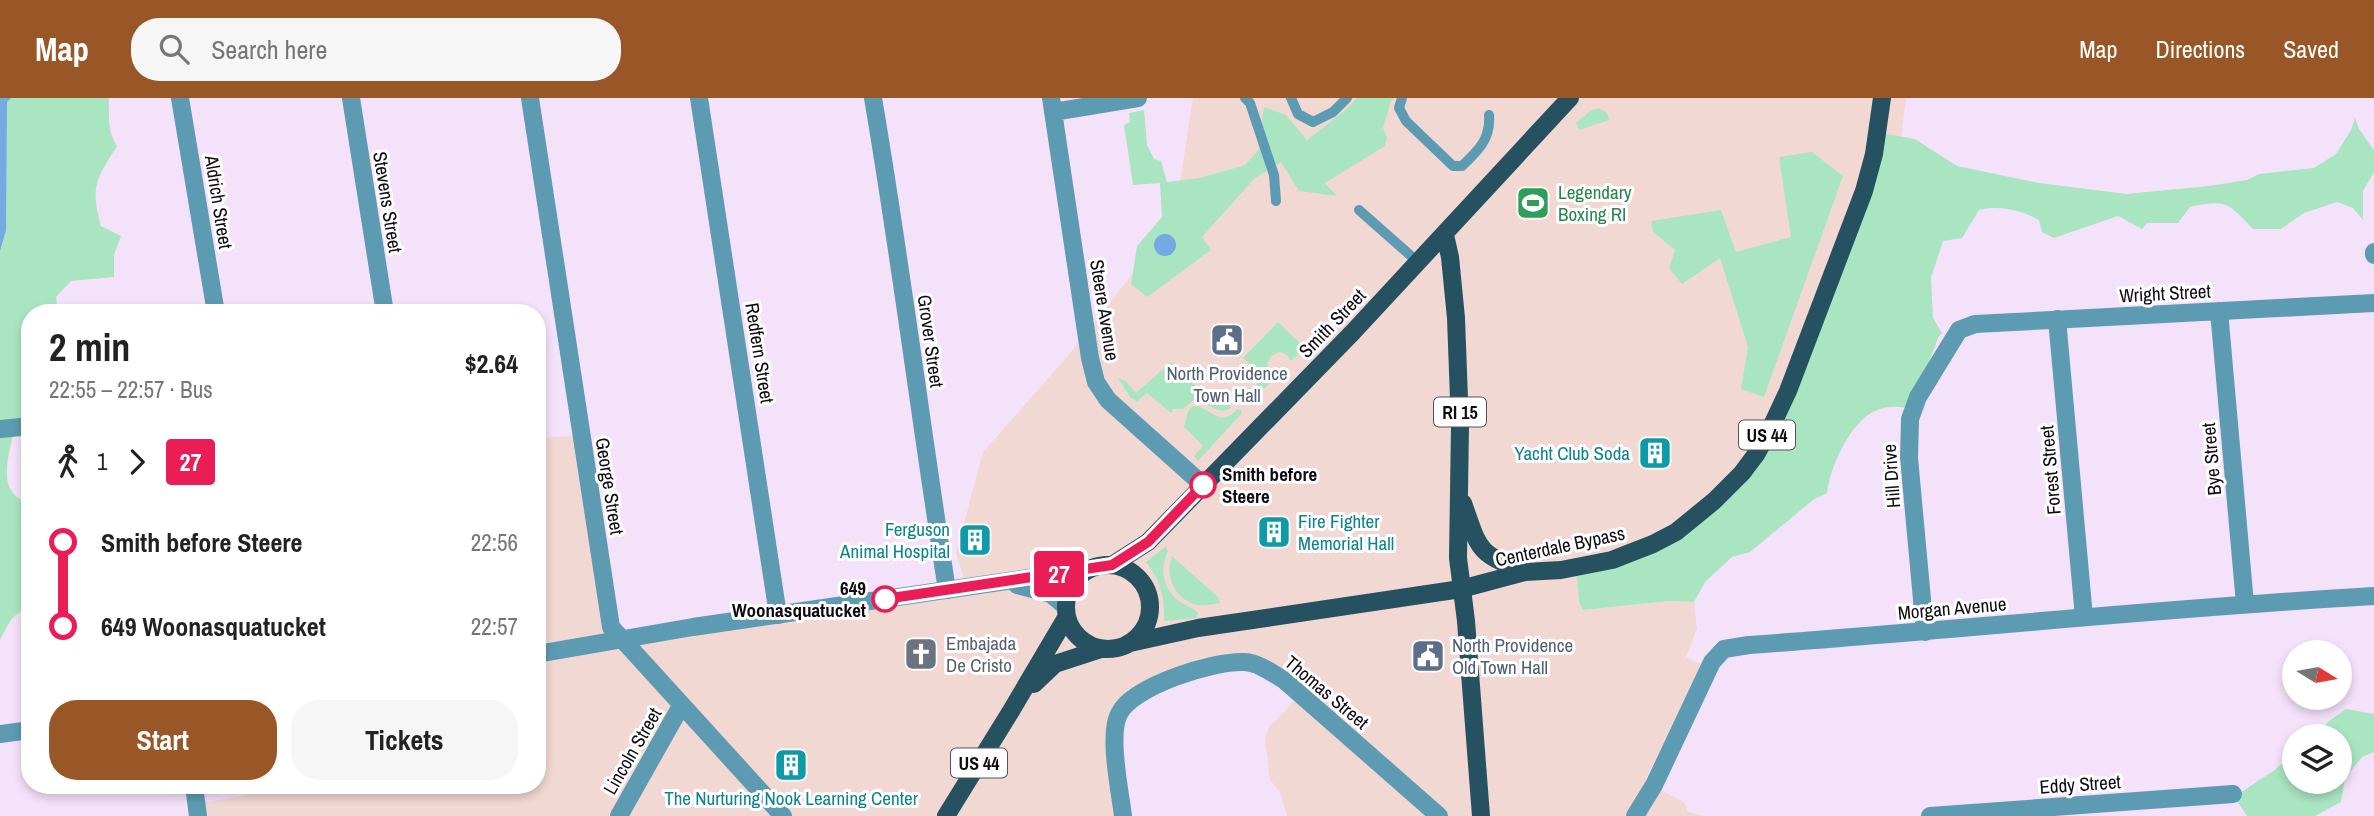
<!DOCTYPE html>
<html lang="en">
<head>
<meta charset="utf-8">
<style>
  :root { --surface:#fff; --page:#f6f6f6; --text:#222; --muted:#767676; --accent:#995626 }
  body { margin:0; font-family:"Archivo Narrow",sans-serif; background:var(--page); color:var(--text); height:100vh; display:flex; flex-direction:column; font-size:26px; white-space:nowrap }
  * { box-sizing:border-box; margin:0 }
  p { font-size:23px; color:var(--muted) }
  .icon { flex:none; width:38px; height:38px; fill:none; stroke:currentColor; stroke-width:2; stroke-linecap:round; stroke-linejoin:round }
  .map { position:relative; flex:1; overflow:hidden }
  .details { position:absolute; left:21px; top:206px; width:525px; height:490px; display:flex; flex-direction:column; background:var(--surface); border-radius:28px; box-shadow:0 4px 10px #0003 }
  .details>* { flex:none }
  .badge { padding:0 14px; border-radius:5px; font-size:24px; line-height:46px }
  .needle { width:46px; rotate:101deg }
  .controls { position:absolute; left:2282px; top:542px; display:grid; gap:14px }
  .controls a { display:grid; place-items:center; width:70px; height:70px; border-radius:50%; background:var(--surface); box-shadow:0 4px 10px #0003; font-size:35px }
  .map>.badge { position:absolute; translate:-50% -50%; box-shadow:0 0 0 4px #fff }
  .legs { display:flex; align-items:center; gap:10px; height:77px; padding:0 28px; font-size:23px }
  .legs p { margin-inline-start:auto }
  .summary { display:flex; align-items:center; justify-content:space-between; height:119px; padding:0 28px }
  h1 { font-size:38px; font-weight:700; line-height:52px }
  .cta { display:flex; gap:14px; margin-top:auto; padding:14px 28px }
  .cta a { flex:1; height:80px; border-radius:28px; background:var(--accent); color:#fff; font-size:28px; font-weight:700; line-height:80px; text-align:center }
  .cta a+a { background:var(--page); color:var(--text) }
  ul { padding:0 28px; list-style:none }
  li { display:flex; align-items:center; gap:24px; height:84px; font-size:26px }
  li i { display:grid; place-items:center; width:10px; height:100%; margin:0 9px; background:currentColor }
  li i::after { content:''; width:18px; height:18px; margin:-9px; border:5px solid; border-radius:50%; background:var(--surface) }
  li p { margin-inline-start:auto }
  li:first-child i { background:linear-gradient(#0000 50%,currentColor 0) }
  li:last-child i { background:linear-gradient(currentColor 50%,#0000 0) }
  header { display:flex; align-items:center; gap:42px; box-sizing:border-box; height:98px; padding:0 35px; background:var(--accent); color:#fff }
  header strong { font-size:33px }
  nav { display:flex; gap:38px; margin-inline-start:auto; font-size:24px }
  .search { width:490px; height:63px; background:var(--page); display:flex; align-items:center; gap:18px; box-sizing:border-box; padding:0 24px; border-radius:28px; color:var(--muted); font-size:26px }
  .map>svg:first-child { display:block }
  .commercial { fill:#f2d8d3 }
  .green { fill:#aae5c2 }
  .water { fill:#74a9e3 }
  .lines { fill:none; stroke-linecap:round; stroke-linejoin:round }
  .service { stroke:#5d9bb3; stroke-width:10 }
  .minor { stroke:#5d9bb3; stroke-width:18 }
  .tertiary { stroke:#5d9bb3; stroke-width:18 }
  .primary { stroke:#265161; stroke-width:18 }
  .line-1-casing { stroke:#fff; stroke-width:16 }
  .line-1 { stroke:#ea1d57; stroke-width:10 }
  .stop-1-dot { fill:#fff; stroke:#ea1d57; stroke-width:3.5 }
  .labels { text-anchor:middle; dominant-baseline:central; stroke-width:6; stroke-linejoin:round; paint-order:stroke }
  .shield { fill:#fff; stroke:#575358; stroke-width:2 }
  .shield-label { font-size:18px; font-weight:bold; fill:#0f0911 }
  .leisure-label { font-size:19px; fill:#27864d; stroke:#fff; text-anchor:start }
  .street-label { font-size:19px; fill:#0f0911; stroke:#fff }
  .service-label { font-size:19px; fill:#4e5e75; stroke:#fff }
  .culture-label { font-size:19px; fill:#0d838f; stroke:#fff; text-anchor:end }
  .stop-label { font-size:19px; font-weight:bold; fill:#0f0911; stroke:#fff; text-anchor:start }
  .worship-label { font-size:19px; fill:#5b616d; stroke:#fff; text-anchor:start }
</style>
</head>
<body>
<header>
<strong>Map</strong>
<div class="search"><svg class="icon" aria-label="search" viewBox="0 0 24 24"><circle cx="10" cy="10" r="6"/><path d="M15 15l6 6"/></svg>Search here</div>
<nav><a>Map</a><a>Directions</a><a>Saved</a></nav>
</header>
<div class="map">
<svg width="2374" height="718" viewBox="0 0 2374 718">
  <rect width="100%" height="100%" fill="#f4e2fa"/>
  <path class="commercial" d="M 1193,0 L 1906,0 L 1898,63 L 1745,416 L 1579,502 L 1584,512 L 1669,503 L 1694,504 L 1697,531 L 1686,559 L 1701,567 L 1697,580 L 1646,680 L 1647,685 L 1684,704 L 1688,714 L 1705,718 L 1287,718 L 1280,694 L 1270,682 L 1265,640 L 1269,629 L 1298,599 L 1248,564 L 1125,602 L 1115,718 L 192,718 L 192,707 L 259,695 L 272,688 L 537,688 L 537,340 L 574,338 L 613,541 L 965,484 L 956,455 L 983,354 L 1067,259 L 1174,123 Z"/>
  <path class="green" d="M 0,0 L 109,0 C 109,18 107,33 117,48 C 96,82 90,88 101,128 L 121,138 L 114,157 L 114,179 L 71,183 L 56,199 L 58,215 L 30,215 L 30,321 L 13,336 C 10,352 2,378 11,392 C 16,401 26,403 30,412 L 30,509 C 10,517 9,526 0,542 Z
    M 1357,0 L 1394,0 L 1391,3 L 1383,30 L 1387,40 L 1385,48 L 1325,85 L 1337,98 L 1299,93 L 1281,64 L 1254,81 L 1202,139 L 1211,152 L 1147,199 L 1131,186 L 1137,148 L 1162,119 L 1160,85 L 1133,87 L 1124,27 L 1130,24 L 1129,15 L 1144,12 L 1147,47 L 1154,61 L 1161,63 L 1167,84 L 1200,80 L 1245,67 L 1261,49 L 1263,14 L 1265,9 L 1286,17 L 1307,42 L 1347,11 Z
    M 1599,10 L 1607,15 L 1609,22 L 1579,32 L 1576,25 L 1590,13 Z
    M 2355,20 L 2359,31 L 2374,52 L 2374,74 L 2363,93 L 2363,122 L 2353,110 L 2337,104 L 2304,115 L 2281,131 L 2253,131 C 2228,105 2227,101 2190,109 L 2178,125 L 2147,125 L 2142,131 L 2118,118 L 2054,140 L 2042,134 L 2039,122 C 2021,112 1999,107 1979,112 L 1962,140 L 1943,143 L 1931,180 L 1933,220 L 1942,235 L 1939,238 L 1911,310 C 1899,309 1889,307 1877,312 C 1851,322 1830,369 1827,395 L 1813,402 L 1750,454 L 1732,459 L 1705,484 L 1694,504 L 1669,503 L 1583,512 L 1579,503 L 1576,467 L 1621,454 L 1707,408 L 1751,354 L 1800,253 L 1875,34 L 1915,41 L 1957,68 L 2039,85 L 2126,96 L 2209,88 L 2247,82 L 2259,76 L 2314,70 L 2336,56 L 2351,32 Z
    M 1812,54 L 1843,78 L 1764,299 L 1741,291 L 1748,249 L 1720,160 L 1682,186 L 1669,170 L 1675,152 L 1653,134 L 1651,123 L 1721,112 L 1736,154 L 1791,139 L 1779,59 Z
    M 1278,224 L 1305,250 L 1291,263 C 1284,249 1272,253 1267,266 L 1270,275 L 1277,279 L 1259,295 L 1257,294 L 1257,284 L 1251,283 L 1246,276 L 1253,269 L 1243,260 Z
    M 1171,264 L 1216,307 L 1224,301 L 1231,306 L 1229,311 C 1216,317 1207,304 1195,301 L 1183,311 L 1173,311 L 1171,315 L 1147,295 L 1137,303 L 1130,299 L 1118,280 L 1126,283 L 1136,295 Z
    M 1193,308 C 1212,308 1218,332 1237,311 L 1241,312 L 1242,315 L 1198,363 L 1194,358 L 1203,348 L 1184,329 L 1188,313 Z
    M 1166,448 L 1168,453 C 1158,473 1164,495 1184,506 C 1190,510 1194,510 1198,515 L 1196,520 L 1164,523 C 1165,500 1161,483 1146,464 Z
    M 1172,458 L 1218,499 L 1220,505 C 1212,506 1205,508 1197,507 C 1175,502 1164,478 1172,458 Z
    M 2346,611 L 2374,616 L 2374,654 L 2362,659 L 2345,680 L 2341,704 L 2315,718 L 2247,718 L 2234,699 L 2276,671 L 2277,669 L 2294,659 L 2294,684 L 2340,684 L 2340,639 L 2315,639 L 2329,623 Z"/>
  <path class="water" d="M 0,0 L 11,0 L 7,4 L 6,132 L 0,153 Z
    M1154 147a11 11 0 1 1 22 0a11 11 0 1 1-22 0Z"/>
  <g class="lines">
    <path class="service" d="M 1245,0 L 1250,5 L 1274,77 L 1276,103
      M 1291,0 L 1298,16 L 1313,24 L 1333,14 L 1347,0
      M 1402,0 L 1399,10 L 1406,23 L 1453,68 L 1462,68 C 1478,53 1491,41 1489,17
      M 1359,112 L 1419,165"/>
    <path class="minor" d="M 180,0 L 216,215
      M 351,0 L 385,215
      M 530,0 L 611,529 L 783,718
      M 699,0 L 778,517
      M 873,0 C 901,164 921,328 947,492
      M 1051,0 L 1090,260 L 1096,284 L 1108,302 L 1203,387
      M 1053,14 L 1138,0
      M 2374,154 L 2374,157
      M 2219,213 L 2245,506
      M 2057,221 L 2084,519
      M 1,331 L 30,328
      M 1925,534 L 1909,360 L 1910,321 L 1918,299 L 1959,232 L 1975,226 L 2374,205
      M 194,688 L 198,718
      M 619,718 L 681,608
      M 1123,718 C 1120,693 1108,637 1119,616 C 1132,588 1215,562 1245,564 C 1259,565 1272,575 1284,582 L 1439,718
      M 1635,718 L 1654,687 L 1712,564 L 1724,551 L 1749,547 C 1957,532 2165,510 2374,498
      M 1930,718 L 2233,696"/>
    <path class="tertiary" d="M 1017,487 L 1051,496 L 1066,509
      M 537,556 L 693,529 L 1090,471
      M 0,636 L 30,632"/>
    <path class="primary" d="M 1445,137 L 1450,159 L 1456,220 L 1460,328 L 1458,460 L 1466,523 L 1481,718
      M 1463,405 C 1480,453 1476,454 1525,474
      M 1112,467 L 1148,444 L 1353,234 L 1570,0
      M1066 509a42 42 0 1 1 84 0a42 42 0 1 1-84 0Z
      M 1130,545 L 1198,530 L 1461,491 L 1525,474 L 1561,472 L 1612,462 L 1653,446 L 1676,434 L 1714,403 L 1742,375 L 1757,355 L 1773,325 L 1788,293 L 1864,93 L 1874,56 L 1882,0
      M 1034,586 L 1055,566 L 1101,551
      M 946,718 L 1011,613 L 1067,518"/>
  </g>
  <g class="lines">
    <defs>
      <path id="line-1" d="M 885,501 L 1112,467 L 1148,444 L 1203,387"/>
    </defs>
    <use href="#line-1" class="line-1-casing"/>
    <use href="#line-1" class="line-1"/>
  </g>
  <defs>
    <symbol id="stadium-square" viewBox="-11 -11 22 22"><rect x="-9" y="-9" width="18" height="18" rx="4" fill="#2e9e5b" stroke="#fff"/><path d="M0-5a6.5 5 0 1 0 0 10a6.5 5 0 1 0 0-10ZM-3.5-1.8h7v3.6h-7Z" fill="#fff"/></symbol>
    <symbol id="civic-square" viewBox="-11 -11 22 22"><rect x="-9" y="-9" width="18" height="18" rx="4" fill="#5c6f8a" stroke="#fff"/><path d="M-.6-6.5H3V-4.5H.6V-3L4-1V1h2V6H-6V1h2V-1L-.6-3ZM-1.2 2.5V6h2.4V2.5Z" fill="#fff"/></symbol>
    <symbol id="building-square" viewBox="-11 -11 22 22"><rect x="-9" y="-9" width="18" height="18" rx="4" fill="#0f9aa8" stroke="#fff"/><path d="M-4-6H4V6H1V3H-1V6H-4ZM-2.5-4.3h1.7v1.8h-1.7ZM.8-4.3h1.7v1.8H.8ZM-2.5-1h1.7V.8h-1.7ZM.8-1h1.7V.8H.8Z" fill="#fff"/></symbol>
    <symbol id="church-square" viewBox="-11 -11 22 22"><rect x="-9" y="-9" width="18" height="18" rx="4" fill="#6b7280" stroke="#fff"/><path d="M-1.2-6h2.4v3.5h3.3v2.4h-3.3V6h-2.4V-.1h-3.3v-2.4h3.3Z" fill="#fff"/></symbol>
  </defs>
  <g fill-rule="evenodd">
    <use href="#stadium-square" x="1514" y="86" width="38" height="38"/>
    <use href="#civic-square" x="1208" y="223" width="38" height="38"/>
    <use href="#building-square" x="1636" y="336" width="38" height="38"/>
    <use href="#building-square" x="1255" y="415" width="38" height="38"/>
    <use href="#building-square" x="956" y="423" width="38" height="38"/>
    <use href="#church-square" x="902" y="537" width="38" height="38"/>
    <use href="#civic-square" x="1409" y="539" width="38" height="38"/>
    <use href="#building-square" x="772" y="648" width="38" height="38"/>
  </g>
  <g class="stop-1-dot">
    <circle cx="1203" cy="387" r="12"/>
    <circle cx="885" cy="501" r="12"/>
  </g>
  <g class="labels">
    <g class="shield">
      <rect x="1434" y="299.5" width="52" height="29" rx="5"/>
      <rect x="1739" y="322.5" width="56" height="29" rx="5"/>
      <rect x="951" y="650.5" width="56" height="29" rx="5"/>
    </g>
    <g class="shield-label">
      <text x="1460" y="314">RI 15</text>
      <text x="1767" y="337">US 44</text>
      <text x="979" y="665">US 44</text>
    </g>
    <g class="leisure-label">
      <text x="1558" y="94">Legendary<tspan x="1558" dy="22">Boxing RI</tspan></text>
    </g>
    <g class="street-label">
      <text transform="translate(219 104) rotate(81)">Aldrich Street</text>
      <text transform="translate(388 104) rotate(81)">Stevens Street</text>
      <text transform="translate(2165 195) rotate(-3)">Wright Street</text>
      <text transform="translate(1105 212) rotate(81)">Steere Avenue</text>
      <text transform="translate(1332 225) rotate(-46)">Smith Street</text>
      <text transform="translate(931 243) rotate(82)">Grover Street</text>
      <text transform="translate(760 255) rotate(81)">Redfern Street</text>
      <text transform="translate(2211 361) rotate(-95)">Bye Street</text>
      <text transform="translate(2050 372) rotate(-95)">Forest Street</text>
      <text transform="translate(1891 378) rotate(-94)">Hill Drive</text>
      <text transform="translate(610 388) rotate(81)">George Street</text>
      <text transform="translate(1560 448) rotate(-12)">Centerdale Bypass</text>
      <text transform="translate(1952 510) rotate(-5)">Morgan Avenue</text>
      <text transform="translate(1327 594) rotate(40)">Thomas Street</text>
      <text transform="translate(632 653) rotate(-60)">Lincoln Street</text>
      <text transform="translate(2080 686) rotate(-4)">Eddy Street</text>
    </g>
    <g class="service-label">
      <text x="1227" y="275">North Providence<tspan x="1227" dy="22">Town Hall</tspan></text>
      <text x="1452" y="547" text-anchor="start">North Providence<tspan x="1452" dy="22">Old Town Hall</tspan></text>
    </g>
    <g class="culture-label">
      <text x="1630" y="355">Yacht Club Soda</text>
      <text x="1298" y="423" text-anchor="start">Fire Fighter<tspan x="1298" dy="22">Memorial Hall</tspan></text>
      <text x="950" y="431">Ferguson<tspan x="950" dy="22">Animal Hospital</tspan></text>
      <text x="791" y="700" text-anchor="middle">The Nurturing Nook Learning Center</text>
    </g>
    <g class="stop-label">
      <text x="1222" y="376">Smith before<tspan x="1222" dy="22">Steere</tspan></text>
      <text x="866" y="490" text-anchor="end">649<tspan x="866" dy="22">Woonasquatucket</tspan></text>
    </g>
    <g class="worship-label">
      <text x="946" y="545">Embajada<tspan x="946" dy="22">De Cristo</tspan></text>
    </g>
  </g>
</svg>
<div class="controls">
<a><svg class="needle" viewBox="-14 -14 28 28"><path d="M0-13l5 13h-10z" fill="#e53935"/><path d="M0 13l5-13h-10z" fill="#767676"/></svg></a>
<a><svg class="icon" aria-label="layers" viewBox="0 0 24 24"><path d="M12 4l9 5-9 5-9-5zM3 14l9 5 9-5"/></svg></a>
</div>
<b class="badge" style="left:1059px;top:476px;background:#ea1d57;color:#fff">27</b>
<section class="details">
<div class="summary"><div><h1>2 min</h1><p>22:55 – 22:57 · Bus</p></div><b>$2.64</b></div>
<div class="legs"><svg class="icon" aria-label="walk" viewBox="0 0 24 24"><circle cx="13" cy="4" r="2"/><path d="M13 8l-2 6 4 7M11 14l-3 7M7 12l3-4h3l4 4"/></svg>1<svg class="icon" aria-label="forward" viewBox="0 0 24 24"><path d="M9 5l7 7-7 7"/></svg><b class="badge" style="background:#ea1d57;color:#fff">27</b></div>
<ul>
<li><i style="color:#ea1d57"></i><b>Smith before Steere</b><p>22:56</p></li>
<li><i style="color:#ea1d57"></i><b>649 Woonasquatucket</b><p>22:57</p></li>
</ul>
<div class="cta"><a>Start</a><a>Tickets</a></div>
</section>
</div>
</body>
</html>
